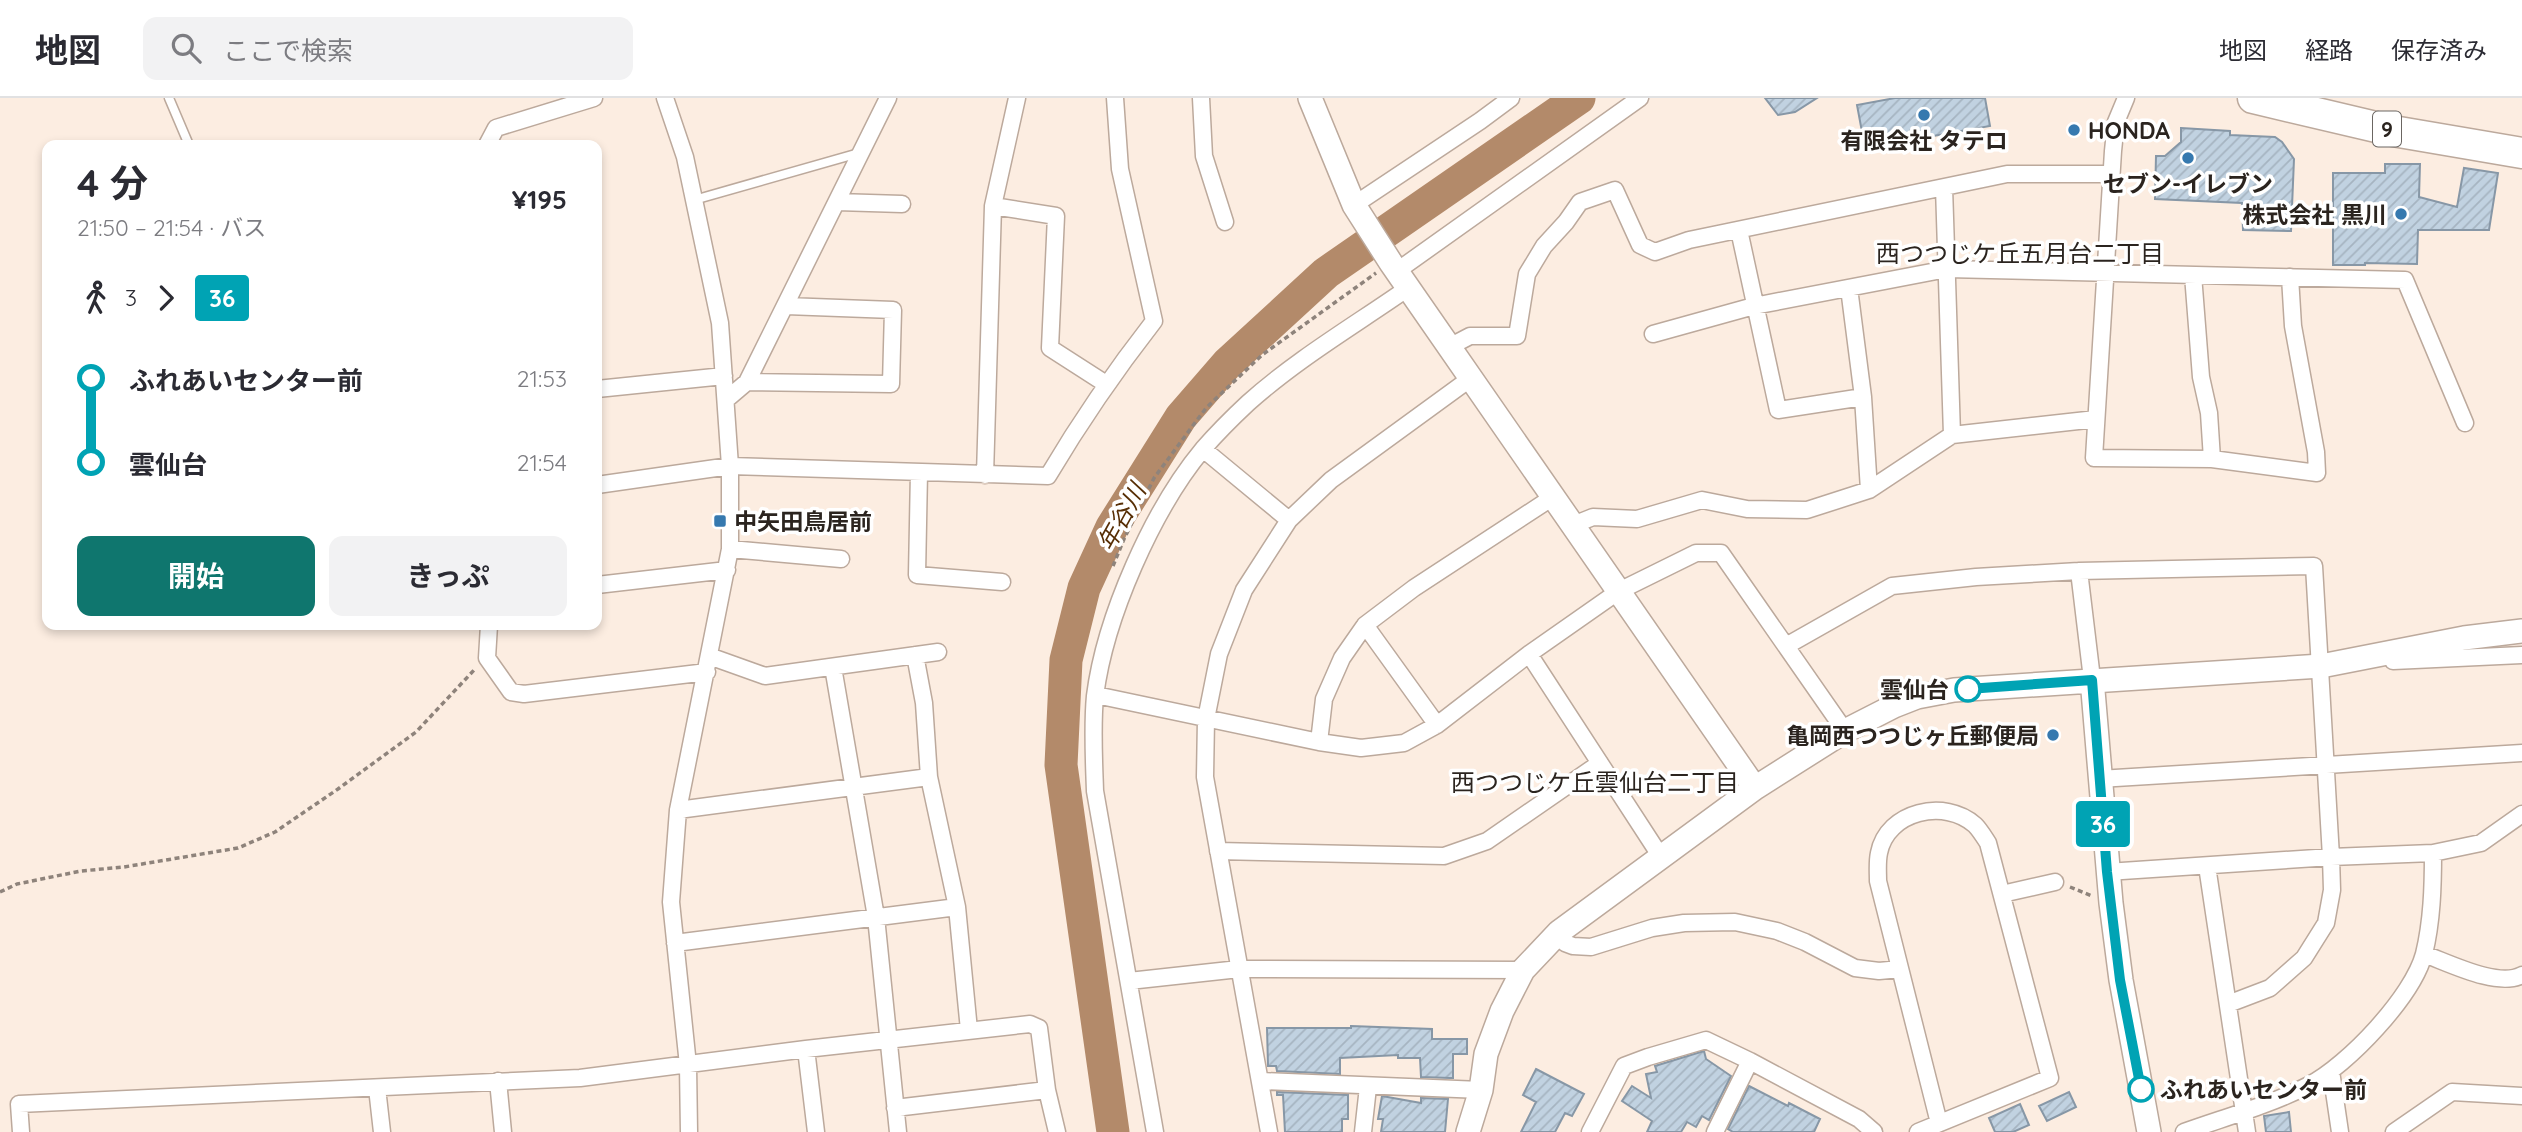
<!DOCTYPE html>
<html lang="ja">
<head>
<meta charset="utf-8">
<style>
  :root { --surface:#fff; --page:#f2f2f3; --text:#2b2b33; --muted:#7c7c81; --line:#e1e1e2; --accent:#0f766e }
  body { margin:0; font-family:Quicksand,"Noto Sans JP",sans-serif; background:var(--page); color:var(--text); height:100vh; display:flex; flex-direction:column; font-size:26px; white-space:nowrap }
  * { box-sizing:border-box; margin:0 }
  p { font-size:23px; color:var(--muted) }
  .icon { flex:none; width:38px; height:38px; fill:none; stroke:currentColor; stroke-width:2; stroke-linecap:round; stroke-linejoin:round }
  .map { position:relative; flex:1; overflow:hidden }
  .side { position:absolute; left:42px; top:42px; width:560px; height:490px; display:flex; flex-direction:column; background:var(--surface); border-radius:14px; box-shadow:0 4px 10px #0003 }
  .side>* { flex:none }
  .badge { padding:0 14px; border-radius:5px; font-size:24px; line-height:46px }
  .map>.badge { position:absolute; translate:-50% -50%; box-shadow:0 0 0 4px #fff }
  .legs { display:flex; align-items:center; gap:10px; height:77px; padding:0 35px; font-size:23px }
  .legs p { margin-inline-start:auto }
  .overview { display:flex; align-items:center; justify-content:space-between; height:119px; padding:0 35px }
  h1 { font-size:38px; font-weight:700; line-height:52px }
  .button { display:flex; gap:14px; margin-top:auto; padding:14px 35px }
  .button a { flex:1; height:80px; border-radius:14px; background:var(--accent); color:#fff; font-size:28px; font-weight:700; line-height:80px; text-align:center }
  .button a+a { background:var(--page); color:var(--text) }
  ul { padding:0 35px; list-style:none }
  li { display:flex; align-items:center; gap:24px; height:84px; font-size:26px }
  li i { display:grid; place-items:center; width:10px; height:100%; margin:0 9px; background:currentColor }
  li i::after { content:''; width:18px; height:18px; margin:-9px; border:5px solid; border-radius:50%; background:var(--surface) }
  li p { margin-inline-start:auto }
  li:first-child i { background:linear-gradient(#0000 50%,currentColor 0) }
  li:last-child i { background:linear-gradient(currentColor 50%,#0000 0) }
  header { display:flex; align-items:center; gap:42px; box-sizing:border-box; height:98px; padding:0 35px; background:var(--surface); border-bottom:2px solid var(--line) }
  header strong { font-size:33px }
  nav { display:flex; gap:38px; margin-inline-start:auto; font-size:24px }
  .search { width:490px; height:63px; background:var(--page); display:flex; align-items:center; gap:18px; box-sizing:border-box; padding:0 24px; border-radius:14px; color:var(--muted); font-size:26px }
  .map>svg:first-child { display:block }
  .lines { fill:none; stroke-linecap:round; stroke-linejoin:round }
  .river { stroke:#b38a6a; stroke-width:33 }
  .building { fill:url(#building-hatch); stroke:#8797a6; stroke-width:2 }
  .lane-casing { stroke:#bca99c; stroke-width:11 }
  .street-casing { stroke:#bca99c; stroke-width:19 }
  .secondary-casing { stroke:#bca99c; stroke-width:26 }
  .highway-casing { stroke:#bca99c; stroke-width:33 }
  .path { stroke:#8e837b; stroke-width:3.5; stroke-dasharray:5 3.5; stroke-linecap:butt }
  .lane { stroke:#fff; stroke-width:8 }
  .street { stroke:#fff; stroke-width:16 }
  .secondary { stroke:#fff; stroke-width:23 }
  .highway { stroke:#fff; stroke-width:30 }
  .line-1-casing { stroke:#fff; stroke-width:16 }
  .line-1 { stroke:#00a3b4; stroke-width:10 }
  .poi-dot { fill:#3679af; stroke:#fff; stroke-width:2.5 }
  .stop-1-dot { fill:#fff; stroke:#00a3b4; stroke-width:3.5 }
  .labels { text-anchor:middle; dominant-baseline:central; stroke-width:7; stroke-linejoin:round; paint-order:stroke }
  .shield { fill:#fff; stroke:#6b6662; stroke-width:2 }
  .shield-label { font-size:21px; font-weight:bold; fill:#2b241f }
  .poi-label { font-size:23px; font-weight:bold; fill:#2b241f; stroke:#fff; text-anchor:start }
  .stop-label { font-size:23px; font-weight:bold; fill:#2b241f; stroke:#fff; text-anchor:end }
  .neighbourhood-label { font-size:24px; fill:#2b241f; stroke:#fff }
  .water-label { font-size:24px; font-style:italic; fill:#572e05; stroke:#fff }
</style>
</head>
<body>
<header>
<strong>地図</strong>
<div class="search"><svg class="icon" aria-label="search" viewBox="0 0 24 24"><circle cx="10" cy="10" r="6"/><path d="M15 15l6 6"/></svg>ここで検索</div>
<nav><a>地図</a><a>経路</a><a>保存済み</a></nav>
</header>
<div class="map">
<svg width="2522" height="1034" viewBox="0 0 2522 1034">
  <defs>
    <pattern id="building-hatch" width="6" height="6" patternUnits="userSpaceOnUse" patternTransform="scale(1.75)"><rect width="6" height="6" fill="#c1d2e1"/><path d="M-1 1l2-2M0 6l6-6M5 7l2-2" fill="none" stroke="#a6b4c1"/></pattern>
  </defs>
  <rect width="100%" height="100%" fill="#fcede1"/>
  <g class="lines">
    <path class="river" d="M 1113,1034 L 1061,667 L 1066,562 L 1084,490 L 1112,429 L 1181,319 L 1227,266 L 1326,175 L 1579,0"/>
  </g>
  <path class="building" d="M 1765,0 L 1817,0 L 1795,14 L 1778,17 Z
    M 1895,0 L 1985,0 L 1990,28 L 1865,50 L 1857,7 Z
    M 2181,30 L 2230,33 L 2230,37 L 2275,39 L 2282,44 L 2294,61 L 2291,133 L 2243,132 L 2242,105 L 2155,101 L 2156,58 L 2165,58 L 2181,44 Z
    M 2385,66 L 2420,66 L 2419,99 L 2457,109 L 2464,70 L 2498,75 L 2489,132 L 2418,132 L 2417,166 L 2365,165 L 2365,167 L 2333,167 L 2333,75 L 2385,75 Z
    M 1351,928 L 1432,931 L 1432,941 L 1467,941 L 1467,956 L 1453,956 L 1453,980 L 1450,980 L 1421,979 L 1420,960 L 1398,960 L 1398,957 L 1340,960 L 1340,976 L 1277,973 L 1276,968 L 1268,968 L 1267,930 L 1351,930 Z
    M 1704,953 L 1706,961 L 1731,978 L 1709,1022 L 1702,1018 L 1696,1029 L 1687,1024 L 1681,1034 L 1647,1034 L 1652,1023 L 1622,1003 L 1632,988 L 1651,1000 L 1646,976 L 1657,974 L 1655,968 Z
    M 1536,971 L 1584,996 L 1572,1018 L 1565,1015 L 1555,1034 L 1521,1034 L 1536,1004 L 1523,997 Z
    M 1749,988 L 1788,1008 L 1789,1005 L 1820,1021 L 1814,1034 L 1733,1034 L 1728,1031 Z
    M 1277,994 L 1348,997 L 1348,1021 L 1342,1021 L 1342,1034 L 1285,1034 L 1283,997 L 1277,997 Z
    M 2069,994 L 2076,1009 L 2047,1023 L 2039,1008 Z
    M 1382,998 L 1421,1005 L 1421,1000 L 1448,1001 L 1445,1034 L 1381,1034 L 1383,1021 L 1378,1021 Z
    M 2020,1006 L 2029,1027 L 2013,1034 L 1995,1034 L 1989,1020 Z
    M 2289,1014 L 2291,1034 L 2266,1034 L 2264,1018 Z"/>
  <g class="lines">
    <defs>
      <path id="lane" d="M 169,0 L 189,47
        M 694,102 L 859,55"/>
      <path id="street" d="M 665,0 L 685,59 L 720,225 L 730,368 L 730,451 L 678,712 L 671,804 L 688,967 L 689,1034
        M 1201,0 L 1204,58 L 1225,124
        M 2126,0 L 2116,24 L 2113,53 L 2094,360 L 2212,361 L 2317,375 L 2316,354 L 2293,228 L 2290,179
        M 487,47 L 496,30 L 594,0
        M 1944,89 L 1952,337 L 2096,321
        M 837,104 L 902,106
        M 1354,107 L 1480,23 L 1511,0
        M 993,108 L 1056,118 L 1050,250 L 1106,286
        M 1739,132 L 1778,312 L 1863,299 L 1869,392
        M 1397,173 L 1640,0
        M 2193,177 L 2201,279 L 2209,315 L 2212,361
        M 1849,190 L 1863,299
        M 1653,236 L 1754,208 L 1947,171 L 2405,182 L 2465,325
        M 1449,249 L 1470,238 L 1517,238 L 1527,176 L 1544,148 L 1566,124 L 1580,104 L 1615,92 L 1640,147 L 1655,154 L 1689,142 L 2007,76 L 2111,76
        M 747,284 L 891,286 L 893,212 L 786,208
        M 597,291 L 724,278
        M 727,301 L 747,284 L 888,0
        M 1203,351 L 1289,422
        M 919,374 L 917,477 L 1002,484
        M 985,377 L 993,108 L 1017,0
        M 597,387 L 730,368 L 1048,378 C 1080,324 1115,273 1154,223 L 1120,71 L 1115,0
        M 1573,427 L 1593,419 L 1637,421 L 1702,402 L 1747,411 L 1807,412 L 1869,392 L 1952,337
        M 730,451 L 841,461
        M 2079,473 L 2092,581
        M 597,487 L 727,472
        M 489,527 L 487,560 L 511,594 L 524,596 L 707,574
        M 1365,527 L 1437,627
        M 1786,548 L 1892,488 L 1976,479 L 2079,473 L 2314,468 L 2331,759 L 2332,792 L 2326,825 L 2304,860 L 2270,890 L 2228,906
        M 1529,556 L 1661,759
        M 915,557 L 924,605 L 929,679 L 957,809 L 969,932
        M 709,558 L 765,578 L 938,554
        M 2393,563 L 2522,557
        M 833,569 L 876,819 L 898,1034
        M 1096,597 L 1319,644 L 1361,650 L 1404,645 L 1437,627 L 1529,556 L 1619,493 L 1696,455 L 1721,455 L 1845,633
        M 1319,644 L 1324,601 L 1342,560 L 1365,527 L 1414,490 L 1553,399
        M 2099,681 L 2522,655
        M 678,712 L 929,679
        M 1218,753 L 1444,758 L 1487,743 L 1600,665
        M 2207,768 L 2247,1034
        M 2107,774 L 2331,759 L 2433,755 L 2481,745 L 2522,716
        M 2002,796 L 2055,784
        M 1559,834 L 1565,845 L 1573,848 L 1591,849 L 1652,830 L 1684,825 L 1735,824 L 1777,833 L 1805,844 L 1855,870 L 1879,873 L 1900,871
        M 675,845 L 957,809
        M 2424,856 C 2449,865 2498,890 2522,877
        M 1129,883 L 1239,871 L 1523,872
        M 806,951 L 816,1034
        M 2331,973 L 2340,1034
        M 498,983 L 503,1034
        M 1261,983 L 1481,992
        M 377,990 L 382,1034
        M 895,1010 L 1047,992
        M 21,1034 L 19,1006 L 580,980 L 806,951 L 1030,926 L 1039,930 L 1047,992 L 1057,1034
        M 1155,1034 L 1095,693 C 1094,662 1092,629 1095,598 C 1105,519 1153,411 1203,351 C 1217,335 1233,319 1248,305 C 1297,261 1355,227 1408,190
        M 1269,1034 L 1205,679 L 1206,621 L 1219,556 L 1244,492 L 1289,422 L 1331,382 L 1471,280
        M 1363,1034 L 1368,989
        M 1590,1034 L 1624,968 L 1648,959 L 1706,942 L 1750,963 L 1859,1021 L 1874,1034
        M 1715,1034 L 1750,963
        M 1918,1034 L 2050,980 L 1988,745 C 1984,739 1980,732 1975,727 C 1945,700 1887,713 1879,755 C 1877,764 1878,774 1878,783 L 1939,1025
        M 2184,1034 C 2226,1019 2270,1007 2309,987 C 2348,967 2413,898 2424,856 C 2432,823 2433,789 2433,755
        M 2394,1034 L 2452,994 L 2522,998"/>
      <path id="secondary" d="M 1310,0 L 1354,107 L 1391,165 L 1755,690
        M 2092,581 L 2111,805 L 2121,882 L 2149,1034
        M 1468,1034 L 1481,992 L 1486,956 L 1502,913 L 1523,872 L 1559,834 L 1755,690 L 1845,633 L 1894,608 L 1917,599 L 1954,592 L 2321,568 L 2464,540 L 2522,533"/>
      <path id="highway" d="M 2253,0 L 2393,33 L 2522,55"/>
    </defs>
    <use href="#lane" class="lane-casing"/>
    <use href="#street" class="street-casing"/>
    <use href="#secondary" class="secondary-casing"/>
    <use href="#highway" class="highway-casing"/>
    <path class="path" d="M 1113,468 L 1124,441 L 1154,380 L 1206,310 L 1262,257 L 1376,175
      M 2070,789 L 2092,798
      M 0,794 L 17,786 L 81,773 L 124,769 L 238,750 L 275,734 L 338,691 L 416,634 L 476,570"/>
    <use href="#lane" class="lane"/>
    <use href="#street" class="street"/>
    <use href="#secondary" class="secondary"/>
    <use href="#highway" class="highway"/>
  </g>
  <g class="lines">
    <defs>
      <path id="line-1" d="M 1968,591 L 2092,582 L 2107,774 L 2120,882 L 2141,991"/>
    </defs>
    <use href="#line-1" class="line-1-casing"/>
    <use href="#line-1" class="line-1"/>
  </g>
  <g class="poi-dot">
    <circle cx="1924" cy="17" r="7"/>
    <circle cx="2074" cy="32" r="7"/>
    <circle cx="2188" cy="60" r="7"/>
    <circle cx="2401" cy="116" r="7"/>
    <rect x="713" y="416" width="14" height="14" rx="3.5"/>
    <circle cx="2053" cy="637" r="7"/>
  </g>
  <g class="stop-1-dot">
    <circle cx="1968" cy="591" r="12"/>
    <circle cx="2141" cy="991" r="12"/>
  </g>
  <g class="labels">
    <rect class="shield" x="2373" y="13.5" width="28" height="35" rx="5"/>
    <g class="shield-label">
      <text x="2387" y="31">9</text>
    </g>
    <g class="poi-label">
      <text x="2088" y="32">HONDA</text>
      <text x="1924" y="42" text-anchor="middle">有限会社 タテロ</text>
      <text x="2188" y="85" text-anchor="middle">セブン-イレブン</text>
      <text x="2387" y="116" text-anchor="end">株式会社 黒川</text>
      <text x="734" y="423">中矢田鳥居前</text>
      <text x="2039" y="637" text-anchor="end">亀岡西つつじヶ丘郵便局</text>
    </g>
    <g class="stop-label">
      <text x="1949" y="591">雲仙台</text>
      <text x="2160" y="991" text-anchor="start">ふれあいセンター前</text>
    </g>
    <g class="neighbourhood-label">
      <text x="2020" y="155">西つつじケ丘五月台二丁目</text>
      <text x="1595" y="684">西つつじケ丘雲仙台二丁目</text>
    </g>
    <g class="water-label">
      <text transform="translate(1121 419) rotate(-61)">年谷川</text>
    </g>
  </g>
</svg>
<b class="badge" style="left:2103px;top:726px;background:#00a3b4;color:#fff">36</b>
<section class="side">
<div class="overview"><div><h1>4 分</h1><p>21:50 – 21:54 · バス</p></div><b>¥195</b></div>
<div class="legs"><svg class="icon" aria-label="walk" viewBox="0 0 24 24"><circle cx="13" cy="4" r="2"/><path d="M13 8l-2 6 4 7M11 14l-3 7M7 12l3-4h3l4 4"/></svg>3<svg class="icon" aria-label="forward" viewBox="0 0 24 24"><path d="M9 5l7 7-7 7"/></svg><b class="badge" style="background:#00a3b4;color:#fff">36</b></div>
<ul>
<li><i style="color:#00a3b4"></i><b>ふれあいセンター前</b><p>21:53</p></li>
<li><i style="color:#00a3b4"></i><b>雲仙台</b><p>21:54</p></li>
</ul>
<div class="button"><a>開始</a><a>きっぷ</a></div>
</section>
</div>
</body>
</html>
